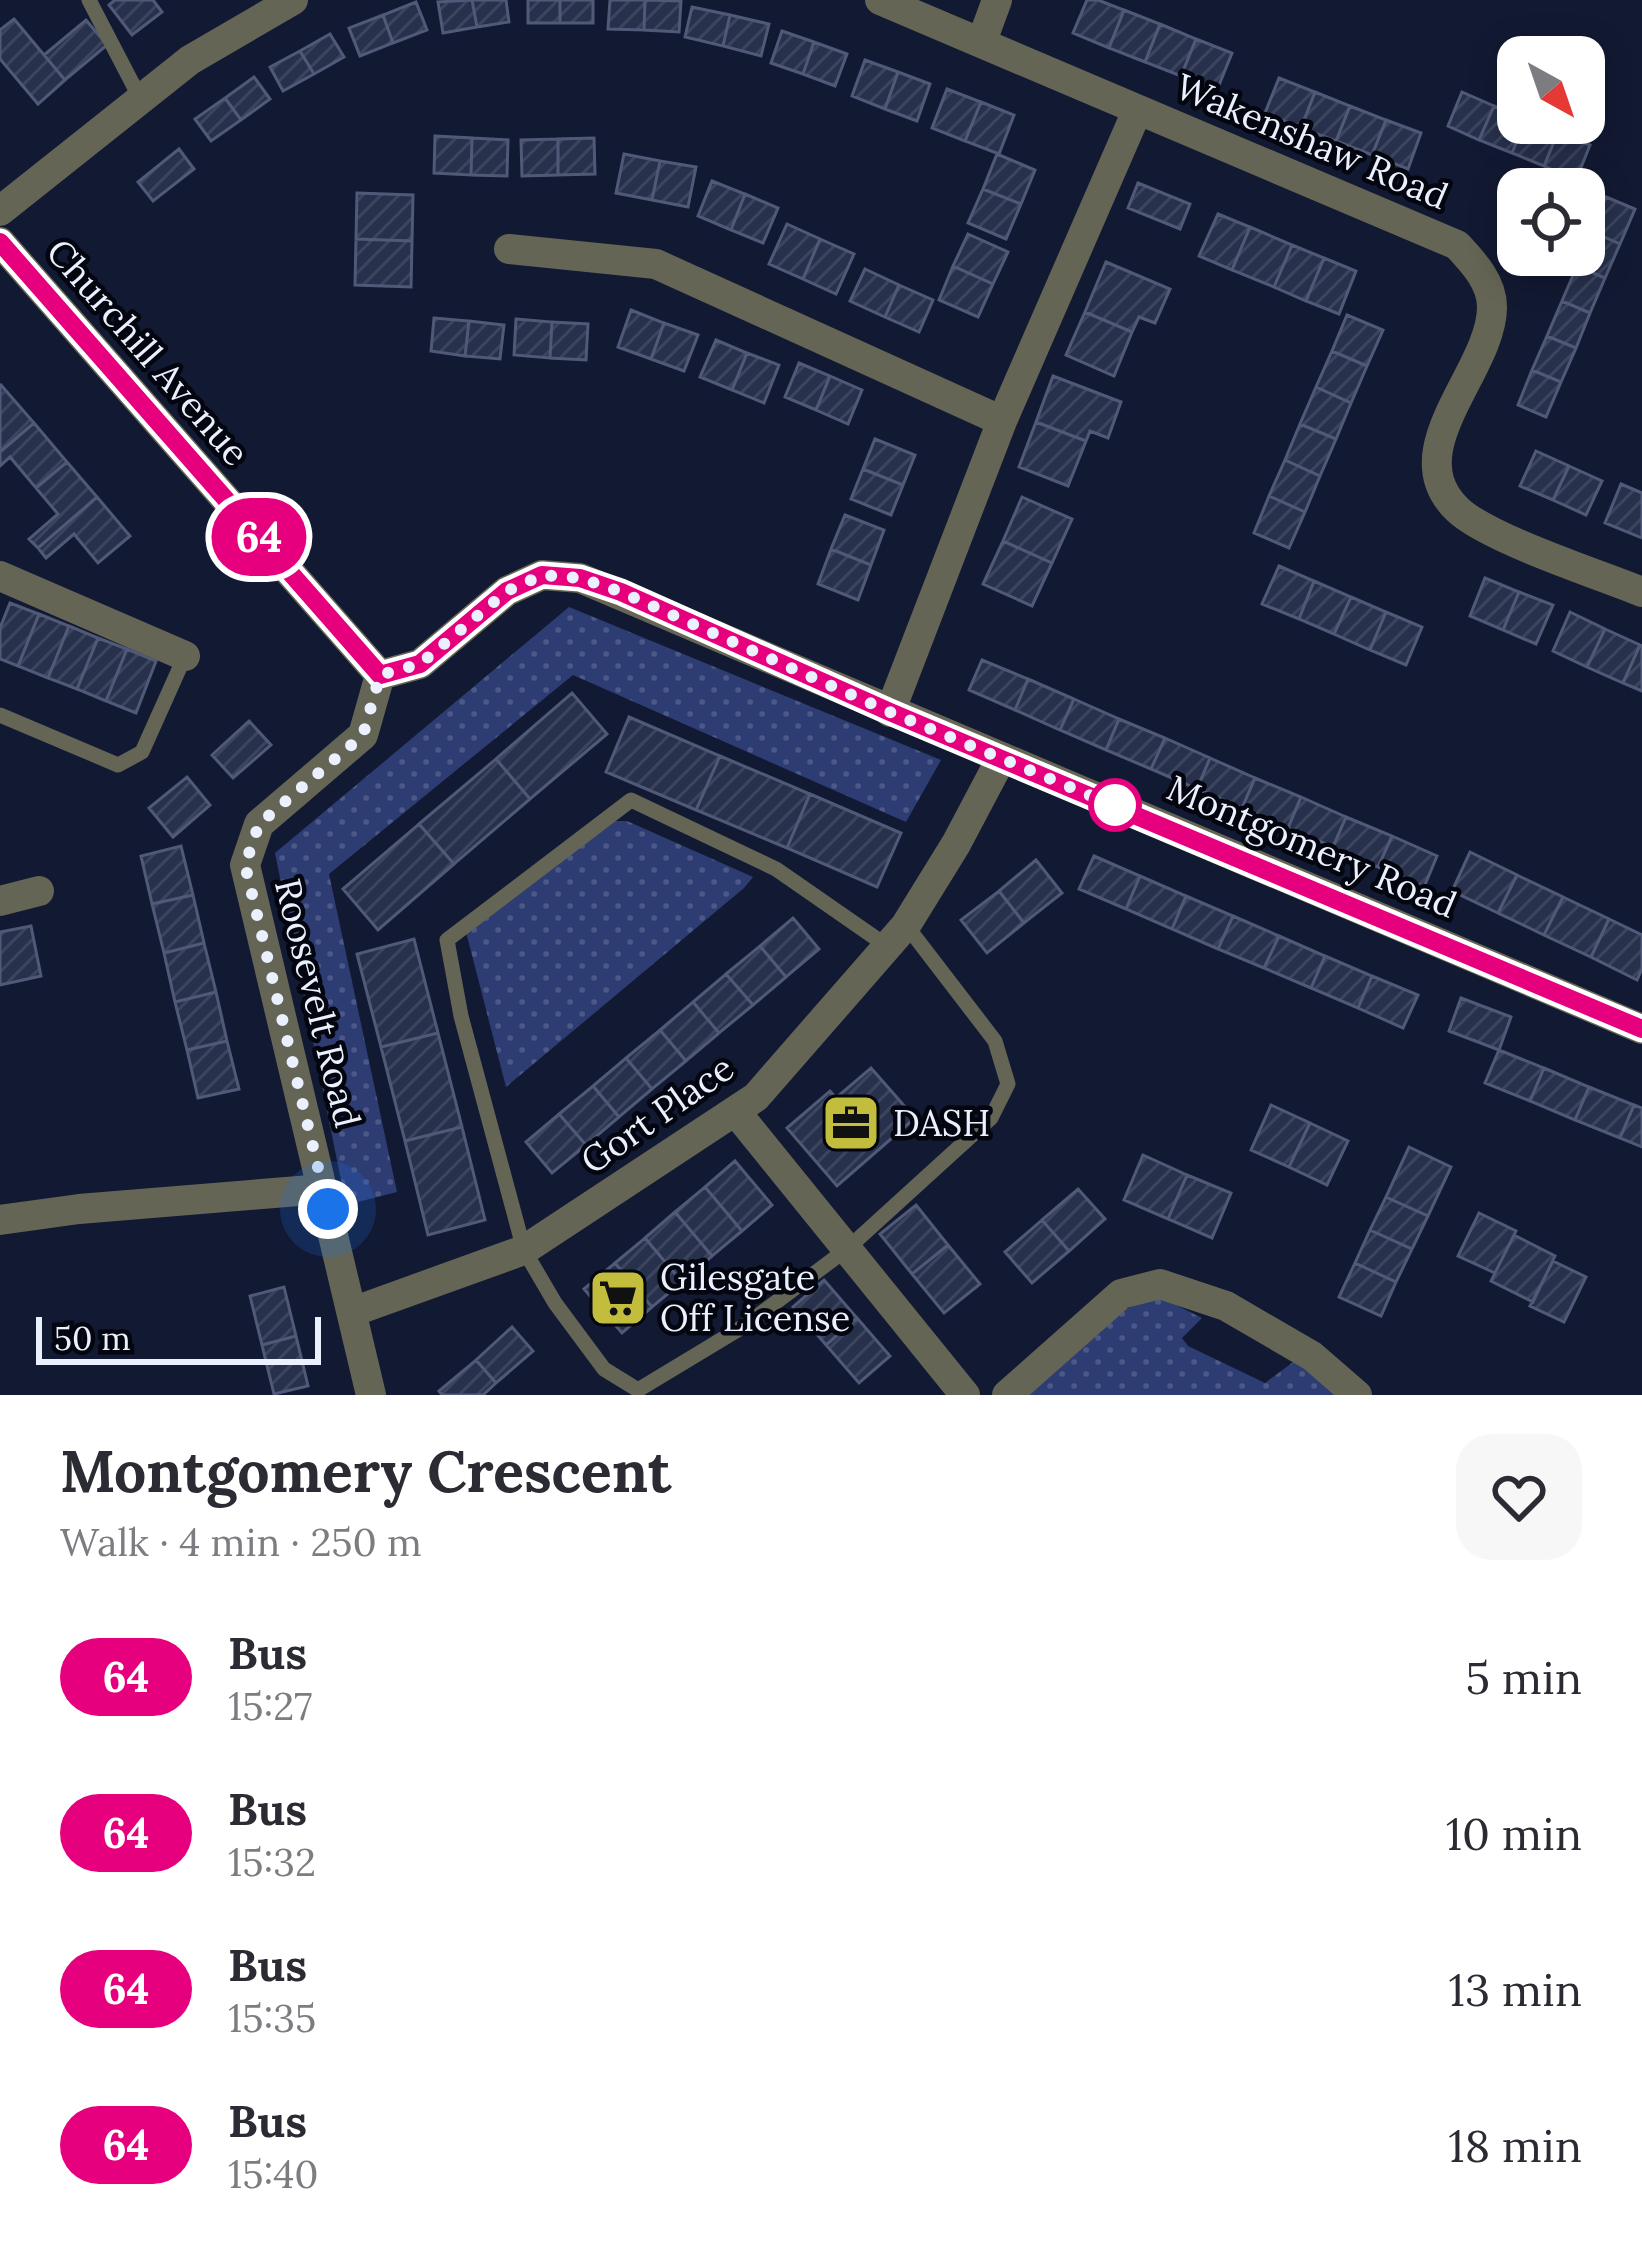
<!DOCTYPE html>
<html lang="en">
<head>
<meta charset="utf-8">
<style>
  :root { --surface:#fff; --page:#f7f7f7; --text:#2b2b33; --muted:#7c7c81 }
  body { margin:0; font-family:Lora,serif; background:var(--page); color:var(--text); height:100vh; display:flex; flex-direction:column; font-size:45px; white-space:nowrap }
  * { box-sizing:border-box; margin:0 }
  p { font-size:39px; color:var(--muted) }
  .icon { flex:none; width:66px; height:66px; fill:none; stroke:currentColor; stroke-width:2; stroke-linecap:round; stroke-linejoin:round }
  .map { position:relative; height:1395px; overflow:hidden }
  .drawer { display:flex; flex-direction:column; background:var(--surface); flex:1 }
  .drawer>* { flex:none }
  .badge { padding:0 24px; border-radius:39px; font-size:42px; line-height:78px }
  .needle { width:78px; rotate:140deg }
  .tools { position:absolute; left:1497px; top:36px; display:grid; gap:24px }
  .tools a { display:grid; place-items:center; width:108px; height:108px; border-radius:24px; background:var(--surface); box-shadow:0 6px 30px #0003; font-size:60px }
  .scale { position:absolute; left:36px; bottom:30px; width:285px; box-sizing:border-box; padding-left:12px; border:6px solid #ebf0fe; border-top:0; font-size:33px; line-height:42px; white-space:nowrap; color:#ebf0fe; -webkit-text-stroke:9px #03050f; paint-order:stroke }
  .you { position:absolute; width:60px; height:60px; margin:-30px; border:9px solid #fff; border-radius:50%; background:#1a73e8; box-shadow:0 0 0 18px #1a73e833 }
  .map>.badge { position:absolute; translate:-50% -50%; box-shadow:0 0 0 6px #fff }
  .round { display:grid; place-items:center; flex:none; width:126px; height:126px; border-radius:36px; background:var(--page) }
  .headline { display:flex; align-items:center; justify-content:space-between; height:204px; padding:0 60px }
  h1 { font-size:57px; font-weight:700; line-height:90px }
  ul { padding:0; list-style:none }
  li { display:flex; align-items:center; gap:36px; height:156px; padding:0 60px }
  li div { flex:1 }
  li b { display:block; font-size:45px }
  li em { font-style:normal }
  li .badge { min-width:132px; font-weight:700; text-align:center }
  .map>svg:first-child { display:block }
  .grass { fill:url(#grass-dots) }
  .building { fill:url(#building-hatch); stroke:#505a78; stroke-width:3 }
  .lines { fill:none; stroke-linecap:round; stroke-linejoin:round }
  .service { stroke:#656556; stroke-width:15 }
  .minor { stroke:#656556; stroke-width:30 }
  .line-casing { stroke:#fff; stroke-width:27 }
  .line { stroke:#e6007e; stroke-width:18 }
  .walk { stroke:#ebf0fe; stroke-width:12; stroke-dasharray:0 21.6 }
  .stop-dot { fill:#fff; stroke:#e6007e; stroke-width:6 }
  .labels { text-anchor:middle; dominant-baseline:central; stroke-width:9; stroke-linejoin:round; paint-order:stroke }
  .street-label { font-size:36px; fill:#ebf0fe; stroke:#03050f }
  .poi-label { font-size:36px; fill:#ebf0fe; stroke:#03050f; text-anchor:start }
</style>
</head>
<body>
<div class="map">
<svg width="1642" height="1395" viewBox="0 0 1642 1395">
  <defs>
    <pattern id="grass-dots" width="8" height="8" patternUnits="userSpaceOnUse" patternTransform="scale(3)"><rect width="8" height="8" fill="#2d3d73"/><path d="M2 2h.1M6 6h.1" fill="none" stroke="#4c5988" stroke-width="1.8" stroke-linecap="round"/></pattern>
    <pattern id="building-hatch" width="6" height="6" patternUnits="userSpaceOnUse" patternTransform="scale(3)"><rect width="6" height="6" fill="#28314c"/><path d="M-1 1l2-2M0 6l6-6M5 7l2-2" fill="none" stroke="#3d455e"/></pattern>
  </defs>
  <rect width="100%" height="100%" fill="#121932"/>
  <path class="grass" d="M 569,607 L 941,760 L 906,822 L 573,675 L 329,874 L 397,1192 L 346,1205 L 275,853 Z
    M 610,821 L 627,821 L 753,877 L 744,888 L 506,1087 L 466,932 Z
    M 1158,1296 L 1202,1318 L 1182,1338 L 1188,1346 L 1265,1383 L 1300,1357 L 1335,1395 L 1022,1395 L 1126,1309 Z"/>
  <path class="building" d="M 115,0 L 153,0 L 162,12 L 132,35 L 109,5 Z
    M 472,0 L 506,0 L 509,22 L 477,27 Z
    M 472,0 L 477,27 L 443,33 L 438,2 Z
    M 528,0 L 560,0 L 560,23 L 528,23 Z
    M 560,0 L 593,0 L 593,23 L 560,23 Z
    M 610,0 L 645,0 L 644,30 L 608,29 Z
    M 645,0 L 681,1 L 679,32 L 644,30 Z
    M 1087,0 L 1098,0 L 1124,10 L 1109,48 L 1073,33 Z
    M 416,2 L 427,30 L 393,43 L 383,15 Z
    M 692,7 L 730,15 L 723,46 L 685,37 Z
    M 1124,10 L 1160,24 L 1145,62 L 1109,48 Z
    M 383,15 L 393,43 L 360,56 L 349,28 Z
    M 730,15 L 769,24 L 761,56 L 723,46 Z
    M 14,19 L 65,80 L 38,104 L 0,59 L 0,30 Z
    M 86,20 L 107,45 L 65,80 L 44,55 Z
    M 1160,24 L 1196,39 L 1181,76 L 1145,62 Z
    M 782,31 L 814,42 L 803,74 L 771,63 Z
    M 330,34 L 344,57 L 314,74 L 300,51 Z
    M 1196,39 L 1232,53 L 1217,90 L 1181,76 Z
    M 814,42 L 847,54 L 835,86 L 803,74 Z
    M 300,51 L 314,74 L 283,91 L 270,67 Z
    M 865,60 L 898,72 L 885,109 L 852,96 Z
    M 898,72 L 930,84 L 917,121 L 885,109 Z
    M 254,77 L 270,99 L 241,120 L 225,98 Z
    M 1279,78 L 1315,92 L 1301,128 L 1265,113 Z
    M 947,89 L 981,102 L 965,141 L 932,128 Z
    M 1315,92 L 1350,106 L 1336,141 L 1301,128 Z
    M 1462,92 L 1494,106 L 1479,140 L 1448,126 Z
    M 225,98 L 241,120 L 211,141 L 195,119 Z
    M 981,102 L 1014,115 L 999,154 L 965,141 Z
    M 1350,106 L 1386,120 L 1372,155 L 1336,141 Z
    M 1494,106 L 1518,116 L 1518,123 L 1524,123 L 1512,153 L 1479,140 Z
    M 1386,120 L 1421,133 L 1408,169 L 1372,155 Z
    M 1524,123 L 1536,123 L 1558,132 L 1544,166 L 1512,153 Z
    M 1558,132 L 1590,145 L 1576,180 L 1544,166 Z
    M 435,136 L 472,138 L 471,175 L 434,173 Z
    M 472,138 L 508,140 L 507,176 L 471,175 Z
    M 594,138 L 595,174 L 558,175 L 558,139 Z
    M 558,139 L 558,175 L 522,176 L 521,140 Z
    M 179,149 L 194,169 L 153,201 L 138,182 Z
    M 624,154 L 660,161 L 652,200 L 616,193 Z
    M 997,154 L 1035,170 L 1021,204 L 983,189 Z
    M 660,161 L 696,167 L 688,207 L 652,200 Z
    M 712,181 L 745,194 L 731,230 L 698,216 Z
    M 1138,183 L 1190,204 L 1180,229 L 1128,208 Z
    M 983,189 L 1021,204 L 1006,239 L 968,223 Z
    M 357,193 L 413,195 L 412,241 L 356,239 Z
    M 745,194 L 778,208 L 763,243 L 731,230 Z
    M 1606,197 L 1635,209 L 1620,244 L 1591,231 Z
    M 1218,214 L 1250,227 L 1232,270 L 1199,256 Z
    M 787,224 L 820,239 L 803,279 L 769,264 Z
    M 1250,227 L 1292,245 L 1274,287 L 1232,270 Z
    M 1591,231 L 1620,244 L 1605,278 L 1577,266 Z
    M 968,234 L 1008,252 L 993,284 L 953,266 Z
    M 356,239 L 412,241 L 411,287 L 355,285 Z
    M 820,239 L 854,254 L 836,294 L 803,279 Z
    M 1292,245 L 1324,258 L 1306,301 L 1274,287 Z
    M 1324,258 L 1356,271 L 1339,314 L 1306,301 Z
    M 1106,262 L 1170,289 L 1155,323 L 1139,317 L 1132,332 L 1085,312 Z
    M 953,266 L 993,284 L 978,317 L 939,300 Z
    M 1577,266 L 1605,278 L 1590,313 L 1562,301 Z
    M 865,269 L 899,285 L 885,317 L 850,301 Z
    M 899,285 L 933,300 L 919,332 L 885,317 Z
    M 1562,301 L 1590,313 L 1576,348 L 1547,336 Z
    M 631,310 L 664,323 L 651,359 L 618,347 Z
    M 1085,312 L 1132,332 L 1114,376 L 1066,355 Z
    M 1347,315 L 1383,330 L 1367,366 L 1332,351 Z
    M 434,318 L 469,321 L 465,356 L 431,351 Z
    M 516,319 L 552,322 L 550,358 L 514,355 Z
    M 469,321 L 504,325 L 500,359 L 465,356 Z
    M 552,322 L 588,324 L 586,360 L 550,358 Z
    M 664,323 L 698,335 L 684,371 L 651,359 Z
    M 1547,336 L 1576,348 L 1561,382 L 1532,370 Z
    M 716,340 L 747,353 L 732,390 L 700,377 Z
    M 1332,351 L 1367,366 L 1351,403 L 1316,387 Z
    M 747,353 L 779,365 L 764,403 L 732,390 Z
    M 799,363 L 830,376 L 816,410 L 785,397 Z
    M 1532,370 L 1561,382 L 1546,417 L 1518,405 Z
    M 830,376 L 862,390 L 848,424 L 816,410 Z
    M 1053,376 L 1121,402 L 1108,438 L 1090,431 L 1086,441 L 1036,422 Z
    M 1,385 L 34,423 L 0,452 L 0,386 Z
    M 1316,387 L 1351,403 L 1336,439 L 1300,424 Z
    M 1036,422 L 1086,441 L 1068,486 L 1019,467 Z
    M 34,423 L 67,462 L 36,488 L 10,457 L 0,466 L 0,452 Z
    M 1300,424 L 1336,439 L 1320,476 L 1285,460 Z
    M 875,439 L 915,455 L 903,485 L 863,469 Z
    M 1536,451 L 1569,466 L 1553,500 L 1520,486 Z
    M 1285,460 L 1320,476 L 1305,512 L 1269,496 Z
    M 67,462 L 97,497 L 38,548 L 29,539 L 58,514 L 36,488 Z
    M 1569,466 L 1602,481 L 1586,515 L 1553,500 Z
    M 863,469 L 903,485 L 891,515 L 851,499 Z
    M 1621,484 L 1642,493 L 1642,538 L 1605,523 Z
    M 1269,496 L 1305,512 L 1289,548 L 1254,533 Z
    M 97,497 L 130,536 L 98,563 L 74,534 L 46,558 L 38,548 Z
    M 1022,497 L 1072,519 L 1052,563 L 1003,541 Z
    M 845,515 L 884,530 L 871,565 L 831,549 Z
    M 1003,541 L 1052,563 L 1032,606 L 983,584 Z
    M 831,549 L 871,565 L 858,600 L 818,584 Z
    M 1279,566 L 1314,581 L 1299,619 L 1262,604 Z
    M 1485,578 L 1519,592 L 1503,630 L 1470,616 Z
    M 1314,581 L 1351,597 L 1334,634 L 1299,619 Z
    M 1519,592 L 1553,605 L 1536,644 L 1503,630 Z
    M 1351,597 L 1386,612 L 1370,650 L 1334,634 Z
    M 10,603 L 39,614 L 18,666 L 0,659 L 0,628 Z
    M 1386,612 L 1422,627 L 1406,665 L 1370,650 Z
    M 1570,612 L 1605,629 L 1587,667 L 1553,651 Z
    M 39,614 L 69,626 L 48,678 L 18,666 Z
    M 69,626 L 98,638 L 77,689 L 48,678 Z
    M 1605,629 L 1640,645 L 1623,683 L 1587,667 Z
    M 98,638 L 127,649 L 106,701 L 77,689 Z
    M 1640,645 L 1642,646 L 1642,691 L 1623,683 Z
    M 127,649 L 156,661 L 136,713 L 106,701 Z
    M 982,660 L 1028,679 L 1015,710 L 969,690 Z
    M 1028,679 L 1074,699 L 1060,730 L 1015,710 Z
    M 572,693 L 607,734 L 530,799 L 496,759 Z
    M 1074,699 L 1119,719 L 1106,750 L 1060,730 Z
    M 629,717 L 720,756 L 696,810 L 606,772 Z
    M 1119,719 L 1165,738 L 1151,769 L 1106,750 Z
    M 249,721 L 271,745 L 233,778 L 212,755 Z
    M 1165,738 L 1210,758 L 1197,789 L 1151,769 Z
    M 720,756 L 810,794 L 787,848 L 696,810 Z
    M 1210,758 L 1255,778 L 1242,808 L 1197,789 Z
    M 496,759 L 530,799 L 454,864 L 419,824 Z
    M 187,777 L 210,805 L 173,837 L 149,808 Z
    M 1255,778 L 1301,797 L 1288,828 L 1242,808 Z
    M 810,794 L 901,833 L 877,887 L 787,848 Z
    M 1301,797 L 1346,817 L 1333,847 L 1288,828 Z
    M 1346,817 L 1392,836 L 1378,867 L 1333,847 Z
    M 419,824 L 454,864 L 378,930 L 343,889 Z
    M 1392,836 L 1437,856 L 1424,887 L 1378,867 Z
    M 181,846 L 193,895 L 152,904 L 141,856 Z
    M 1470,852 L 1517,875 L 1498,913 L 1452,891 Z
    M 1094,856 L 1140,876 L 1126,909 L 1079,889 Z
    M 1036,860 L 1062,893 L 1024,923 L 999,891 Z
    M 1517,875 L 1563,897 L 1544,935 L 1498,913 Z
    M 1140,876 L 1186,896 L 1172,929 L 1126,909 Z
    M 999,891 L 1024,923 L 987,953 L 961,920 Z
    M 193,895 L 204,943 L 164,953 L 152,904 Z
    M 1186,896 L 1233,916 L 1218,949 L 1172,929 Z
    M 1563,897 L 1609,919 L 1591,957 L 1544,935 Z
    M 1233,916 L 1279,936 L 1264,968 L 1218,949 Z
    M 793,918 L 819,949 L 786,977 L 760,946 Z
    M 1609,919 L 1642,935 L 1642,969 L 1637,980 L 1591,957 Z
    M 31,926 L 41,976 L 0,985 L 0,932 Z
    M 1279,936 L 1325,956 L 1311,988 L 1264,968 Z
    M 414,939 L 438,1033 L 381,1047 L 357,954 Z
    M 204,943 L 216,992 L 175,1002 L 164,953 Z
    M 760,946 L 786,977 L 753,1005 L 726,974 Z
    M 1325,956 L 1372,976 L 1358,1008 L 1311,988 Z
    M 726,974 L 753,1005 L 719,1033 L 693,1002 Z
    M 1372,976 L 1418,995 L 1403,1028 L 1358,1008 Z
    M 216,992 L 227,1041 L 187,1050 L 175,1002 Z
    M 1461,998 L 1511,1017 L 1499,1050 L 1449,1031 Z
    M 693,1002 L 719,1033 L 686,1061 L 660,1030 Z
    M 660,1030 L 686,1061 L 652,1089 L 626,1058 Z
    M 438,1033 L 462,1127 L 405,1141 L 381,1047 Z
    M 227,1041 L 239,1089 L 198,1098 L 187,1050 Z
    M 1499,1050 L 1544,1068 L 1530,1101 L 1485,1083 Z
    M 626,1058 L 652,1089 L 619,1117 L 593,1086 Z
    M 871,1068 L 915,1118 L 837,1186 L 787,1128 L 830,1091 L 836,1098 Z
    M 1544,1068 L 1589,1087 L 1575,1120 L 1530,1101 Z
    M 593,1086 L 619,1117 L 586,1145 L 559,1114 Z
    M 1589,1087 L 1634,1105 L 1620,1138 L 1575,1120 Z
    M 1271,1105 L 1310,1123 L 1289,1167 L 1251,1150 Z
    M 1634,1105 L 1642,1108 L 1642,1147 L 1620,1138 Z
    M 559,1114 L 586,1145 L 552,1173 L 526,1142 Z
    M 1310,1123 L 1348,1141 L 1327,1185 L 1289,1167 Z
    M 462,1127 L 485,1220 L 428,1235 L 405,1141 Z
    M 1409,1147 L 1451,1167 L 1428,1216 L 1386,1197 Z
    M 1143,1155 L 1187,1175 L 1168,1219 L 1124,1200 Z
    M 735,1161 L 772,1205 L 742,1231 L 705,1187 Z
    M 1187,1175 L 1231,1193 L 1212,1238 L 1168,1219 Z
    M 705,1187 L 742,1231 L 712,1256 L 675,1212 Z
    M 1078,1189 L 1105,1219 L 1069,1251 L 1042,1220 Z
    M 1386,1197 L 1428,1216 L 1412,1249 L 1370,1230 Z
    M 916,1205 L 948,1245 L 912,1274 L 880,1234 Z
    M 675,1212 L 712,1256 L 682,1282 L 645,1238 Z
    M 1479,1213 L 1516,1231 L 1495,1273 L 1458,1256 Z
    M 1042,1220 L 1069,1251 L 1032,1283 L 1005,1252 Z
    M 1370,1230 L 1412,1249 L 1396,1282 L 1355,1263 Z
    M 1514,1235 L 1555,1256 L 1533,1302 L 1491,1281 Z
    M 645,1238 L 682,1282 L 652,1307 L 615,1263 Z
    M 948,1245 L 980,1284 L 944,1313 L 912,1274 Z
    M 1553,1261 L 1586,1277 L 1564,1322 L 1530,1306 Z
    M 615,1263 L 652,1307 L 622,1333 L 584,1289 Z
    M 1355,1263 L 1396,1282 L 1381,1316 L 1339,1297 Z
    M 824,1280 L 857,1318 L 826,1345 L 793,1307 Z
    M 284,1287 L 296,1336 L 262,1345 L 250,1296 Z
    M 857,1318 L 890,1356 L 859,1383 L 826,1345 Z
    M 512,1327 L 533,1351 L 496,1383 L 476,1360 Z
    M 296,1336 L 308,1386 L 274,1394 L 262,1345 Z
    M 476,1360 L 496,1383 L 483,1395 L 442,1395 L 439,1391 Z"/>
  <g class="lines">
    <path class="service" d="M 89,0 L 140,98
      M 0,715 L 118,765 L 142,752 L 185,656
      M 887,946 L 776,869 L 631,800 L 447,940 L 461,1016 L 524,1250 L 555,1303 L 604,1369 L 638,1390 L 744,1326 L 847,1249 L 991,1118 L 1008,1084 L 995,1041 L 906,925"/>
    <path class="minor" d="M 880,0 L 1457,245 C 1473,262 1492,282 1492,307 C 1492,372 1395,450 1458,510 C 1489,539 1598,574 1642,592
      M 982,41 L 997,0
      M 0,211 L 190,60 L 293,0
      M 0,242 L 380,675
      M 509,249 L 656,264 L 1002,421
      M 0,576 L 185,656
      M 380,675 L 420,664 L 507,591 L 542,575 L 580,578 L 1642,1029
      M 890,712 L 1002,421 L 1137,111
      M 0,901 L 39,891
      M 736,1112 L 965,1395
      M 0,1220 L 79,1209 L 323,1189
      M 352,1312 L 524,1250 L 756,1097 L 906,925 L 956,844 L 1002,757
      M 371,1395 L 245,865 L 259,824 L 363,735 L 380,675
      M 1007,1395 L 1121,1294 L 1160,1284 L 1226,1306 L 1312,1356 L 1357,1395"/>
  </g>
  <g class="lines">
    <defs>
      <path id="line" d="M 0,242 L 380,675 L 420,664 L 507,591 L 542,575 L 580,578 L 621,592 L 890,712 L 1642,1029"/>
    </defs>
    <use href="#line" class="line-casing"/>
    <use href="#line" class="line"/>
    <path class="walk" d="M 328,1209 L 245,865 L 259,824 L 363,735 L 380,675 L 420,664 L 507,591 L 542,575 L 580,578 L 621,592 L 890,712 L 1130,812 L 1115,805"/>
  </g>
  <defs>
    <symbol id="office-square" viewBox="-11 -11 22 22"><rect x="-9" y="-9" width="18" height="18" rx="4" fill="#c3bd3e" stroke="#03050f"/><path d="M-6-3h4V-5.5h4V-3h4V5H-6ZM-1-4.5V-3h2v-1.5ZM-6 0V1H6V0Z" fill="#111"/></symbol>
    <symbol id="supermarket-square" viewBox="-11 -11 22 22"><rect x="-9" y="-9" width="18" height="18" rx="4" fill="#c3bd3e" stroke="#03050f"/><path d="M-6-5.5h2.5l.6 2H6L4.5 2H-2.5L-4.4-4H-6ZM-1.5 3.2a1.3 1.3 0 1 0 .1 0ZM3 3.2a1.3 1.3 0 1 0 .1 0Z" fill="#111"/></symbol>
  </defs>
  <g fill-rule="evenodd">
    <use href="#office-square" x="818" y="1090" width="66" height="66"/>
    <use href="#supermarket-square" x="585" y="1265" width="66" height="66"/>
  </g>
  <circle class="stop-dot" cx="1115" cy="805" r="24"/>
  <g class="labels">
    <g class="street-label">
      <text transform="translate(1312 141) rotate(23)">Wakenshaw Road</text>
      <text transform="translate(148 352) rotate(49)">Churchill Avenue</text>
      <text transform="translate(1312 846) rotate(23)">Montgomery Road</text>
      <text transform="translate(318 1003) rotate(76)">Roosevelt Road</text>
      <text transform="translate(657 1114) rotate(-35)">Gort Place</text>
    </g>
    <g class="poi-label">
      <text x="893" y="1123">DASH</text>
      <text x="660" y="1277">Gilesgate<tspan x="660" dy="41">Off License</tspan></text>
    </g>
  </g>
</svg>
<div class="tools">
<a><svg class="needle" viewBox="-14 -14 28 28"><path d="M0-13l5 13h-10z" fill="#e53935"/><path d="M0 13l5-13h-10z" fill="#7c7c81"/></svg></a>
<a><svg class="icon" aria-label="locate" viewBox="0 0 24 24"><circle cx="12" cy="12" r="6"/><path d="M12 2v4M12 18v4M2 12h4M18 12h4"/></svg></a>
</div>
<div class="scale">50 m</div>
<div class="you" style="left:328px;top:1209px"></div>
<b class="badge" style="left:259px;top:537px;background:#e6007e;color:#fff">64</b>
</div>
<section class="drawer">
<div class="headline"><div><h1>Montgomery Crescent</h1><p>Walk · 4 min · 250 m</p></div><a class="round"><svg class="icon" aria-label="heart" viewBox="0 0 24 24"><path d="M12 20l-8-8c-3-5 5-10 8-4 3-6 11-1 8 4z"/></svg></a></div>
<ul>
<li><span class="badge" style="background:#e6007e;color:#fff">64</span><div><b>Bus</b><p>15:27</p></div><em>5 min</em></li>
<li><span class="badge" style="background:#e6007e;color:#fff">64</span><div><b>Bus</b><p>15:32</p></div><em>10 min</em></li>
<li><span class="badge" style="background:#e6007e;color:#fff">64</span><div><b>Bus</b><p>15:35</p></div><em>13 min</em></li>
<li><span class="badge" style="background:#e6007e;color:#fff">64</span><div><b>Bus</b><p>15:40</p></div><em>18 min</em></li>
</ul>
</section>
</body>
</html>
